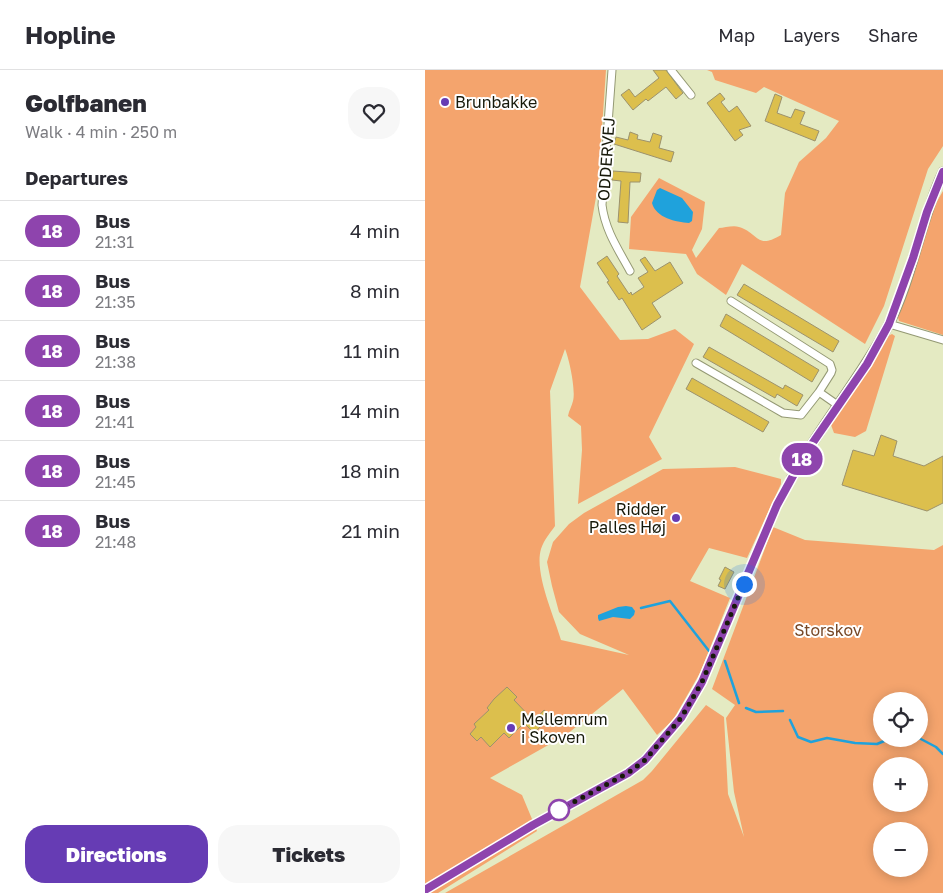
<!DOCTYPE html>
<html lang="en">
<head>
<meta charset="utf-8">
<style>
  :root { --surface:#fff; --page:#f7f7f7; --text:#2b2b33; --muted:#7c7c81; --line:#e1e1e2; --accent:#663cb4 }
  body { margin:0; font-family:"Golos Text",sans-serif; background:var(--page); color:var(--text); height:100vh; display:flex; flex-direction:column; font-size:19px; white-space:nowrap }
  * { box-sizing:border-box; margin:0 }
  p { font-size:16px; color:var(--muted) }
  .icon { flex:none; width:28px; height:28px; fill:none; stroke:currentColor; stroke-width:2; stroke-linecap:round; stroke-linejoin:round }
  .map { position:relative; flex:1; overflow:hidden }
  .panel { display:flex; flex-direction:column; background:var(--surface); width:425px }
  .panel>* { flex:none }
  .badge { padding:0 10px; border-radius:16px; font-size:18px; line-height:32px }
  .fabs { position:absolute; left:448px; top:622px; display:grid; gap:10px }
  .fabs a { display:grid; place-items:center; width:55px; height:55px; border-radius:50%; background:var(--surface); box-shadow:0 2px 12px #0003; font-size:25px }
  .you { position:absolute; width:25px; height:25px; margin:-12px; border:4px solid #fff; border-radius:50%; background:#1a73e8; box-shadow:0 0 0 8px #1a73e833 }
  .map>.badge { position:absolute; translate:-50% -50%; box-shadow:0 0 0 2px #fff }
  h2 { padding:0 25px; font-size:19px; line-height:45px }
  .round { display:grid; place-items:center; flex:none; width:52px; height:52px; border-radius:20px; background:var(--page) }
  .overview { display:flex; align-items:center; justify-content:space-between; height:85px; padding:0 25px }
  h1 { font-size:24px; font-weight:800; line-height:38px }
  .primary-button { display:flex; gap:10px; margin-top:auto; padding:10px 25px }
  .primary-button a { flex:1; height:58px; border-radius:20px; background:var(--accent); color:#fff; font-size:20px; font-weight:800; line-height:58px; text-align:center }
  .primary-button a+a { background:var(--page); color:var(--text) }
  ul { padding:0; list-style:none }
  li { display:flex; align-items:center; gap:15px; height:60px; padding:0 25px; border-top:1px solid var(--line) }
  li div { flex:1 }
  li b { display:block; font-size:19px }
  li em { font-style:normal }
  li .badge { min-width:55px; font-weight:700; text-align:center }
  header { display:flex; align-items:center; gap:30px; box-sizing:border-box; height:70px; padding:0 25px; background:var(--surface); border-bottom:1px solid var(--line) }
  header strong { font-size:24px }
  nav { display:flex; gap:28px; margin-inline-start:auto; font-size:18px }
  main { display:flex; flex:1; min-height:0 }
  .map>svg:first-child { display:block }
  .green { fill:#f4a46d; fill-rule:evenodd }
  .water { fill:#1fa2dc }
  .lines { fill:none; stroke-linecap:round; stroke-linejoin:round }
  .stream { stroke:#1fa2dc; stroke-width:2.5 }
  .building { fill:#dcbf4d; stroke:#9c926d }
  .minor-casing { stroke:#949974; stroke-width:9 }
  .tertiary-casing { stroke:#949974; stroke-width:11 }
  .minor { stroke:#fff; stroke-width:7 }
  .tertiary { stroke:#fff; stroke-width:9 }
  .line-casing { stroke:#fff; stroke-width:11 }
  .line { stroke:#8e44ad; stroke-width:8 }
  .walk { stroke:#17190a; stroke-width:5; stroke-dasharray:0 9 }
  .poi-dot { fill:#663cb4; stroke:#fff; stroke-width:2 }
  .stop-dot { fill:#fff; stroke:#8e44ad; stroke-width:2.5 }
  .labels { text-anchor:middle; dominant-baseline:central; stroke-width:4; stroke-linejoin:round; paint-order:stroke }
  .poi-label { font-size:16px; fill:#17190a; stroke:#fff; text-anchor:start }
  .street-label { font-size:16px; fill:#17190a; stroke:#fff }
  .park-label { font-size:16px; fill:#774827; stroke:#fff }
</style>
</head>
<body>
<header>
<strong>Hopline</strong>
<nav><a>Map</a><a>Layers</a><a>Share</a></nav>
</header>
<main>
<section class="panel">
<div class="overview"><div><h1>Golfbanen</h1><p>Walk · 4 min · 250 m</p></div><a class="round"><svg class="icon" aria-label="heart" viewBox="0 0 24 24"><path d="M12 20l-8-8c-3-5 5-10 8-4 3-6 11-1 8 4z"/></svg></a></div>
<h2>Departures</h2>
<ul>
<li><span class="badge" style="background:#8e44ad;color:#fff">18</span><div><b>Bus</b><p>21:31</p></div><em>4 min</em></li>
<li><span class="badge" style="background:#8e44ad;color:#fff">18</span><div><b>Bus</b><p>21:35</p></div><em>8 min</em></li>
<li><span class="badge" style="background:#8e44ad;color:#fff">18</span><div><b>Bus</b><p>21:38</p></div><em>11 min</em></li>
<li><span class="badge" style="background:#8e44ad;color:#fff">18</span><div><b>Bus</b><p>21:41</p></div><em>14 min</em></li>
<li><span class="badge" style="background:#8e44ad;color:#fff">18</span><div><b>Bus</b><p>21:45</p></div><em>18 min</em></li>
<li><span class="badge" style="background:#8e44ad;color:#fff">18</span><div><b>Bus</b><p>21:48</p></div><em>21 min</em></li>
</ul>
<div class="primary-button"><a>Directions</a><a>Tickets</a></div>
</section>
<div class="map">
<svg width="518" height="823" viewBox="0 0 518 823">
  <rect width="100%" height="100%" fill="#e4eac2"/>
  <path class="green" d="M 0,0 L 181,0 L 173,116 L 155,217 L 195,270 L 223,269 L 250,259 L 269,274 L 224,367 L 237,389 L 153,434 L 157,380 L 156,356 L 143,346 C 144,340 147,336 148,331 C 151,320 144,288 140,279 L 125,321 L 130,456 C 125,463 119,470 116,479 C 109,503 129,546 136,570 L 204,585 L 155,564 L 134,542 L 127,516 L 122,492 L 128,472 L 144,454 L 159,443 L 238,399 L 310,397 L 356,409 L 356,414 L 322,488 L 284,478 L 265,511 L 305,528 L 275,603 L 248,650 L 232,665 L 198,619 L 141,665 L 65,708 L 97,725 L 112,761 L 13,823 L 0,823 Z
    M 282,0 L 518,0 L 518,76 L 503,99 L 459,236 L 440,274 L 317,194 L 301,225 L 272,204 L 261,184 L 204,179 L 206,147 L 234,108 L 280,132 L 277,159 L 267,180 L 271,188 L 294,158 C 299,158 308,155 314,157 C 334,163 331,180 356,165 L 360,123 L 374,92 L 401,68 L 414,51 L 339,17 L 331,23 L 290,10 L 287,2 Z
    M 518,121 L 518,265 L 474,251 L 472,244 L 508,138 Z
    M 467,264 L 470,266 L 441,361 L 430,367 L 409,363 L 406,355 L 463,266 Z
    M 348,457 L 380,470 L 509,480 L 518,475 L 518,823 L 20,823 L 218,710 L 227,701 L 281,635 L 299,647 L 303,724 L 319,767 L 309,722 L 301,648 L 310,635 L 287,619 ZM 456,631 L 494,631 L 494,669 L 456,669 ZM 456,696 L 494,696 L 494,734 L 456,734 ZM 456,761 L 494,761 L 494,799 L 456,799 Z"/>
  <path class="water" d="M 235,118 L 257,128 L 268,142 L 267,151 L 264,153 C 251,152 231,148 227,133 L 232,120 Z
    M 201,536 L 207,537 L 210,541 L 209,545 L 205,549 L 188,547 L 174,551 L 173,548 L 173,545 L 193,537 Z"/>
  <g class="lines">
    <path class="stream" d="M 216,538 L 245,531 L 284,581
      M 300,591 L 314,633
      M 321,638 L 331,642 L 358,641
      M 365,650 L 373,667 L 386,672 L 402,668 L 430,673 L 452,674 L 464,669
      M 494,668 L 511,677 L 518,684"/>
  </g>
  <path class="building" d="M 228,0 L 241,0 L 258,23 L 251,29 L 241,17 L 223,31 L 221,29 L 208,40 L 196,25 L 204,19 L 210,27 L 234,8 Z
    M 295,23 L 300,29 L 296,32 L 304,42 L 312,36 L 326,56 L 314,60 L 318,65 L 310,71 L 282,33 Z
    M 350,24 L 357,27 L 352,43 L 366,48 L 370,39 L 380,42 L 375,54 L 394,61 L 390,71 L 340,51 Z
    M 205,62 L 213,65 L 212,69 L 225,72 L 228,63 L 237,66 L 234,78 L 249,82 L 246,92 L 189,74 L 191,67 L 203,70 Z
    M 188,101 L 216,103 L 215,112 L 205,112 L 203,153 L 193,152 L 196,111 L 187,110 Z
    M 182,186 L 194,204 L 192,206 L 204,224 L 206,222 L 207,225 L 219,217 L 213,208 L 223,202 L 215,190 L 220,187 L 230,201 L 245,192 L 258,213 L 227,233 L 236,247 L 217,260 L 197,228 L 194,230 L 182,212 L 184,211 L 172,193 Z
    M 319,214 L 414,271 L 408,282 L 312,225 Z
    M 301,244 L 394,300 L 387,312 L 295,256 Z
    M 284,277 L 358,319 L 360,315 L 378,325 L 372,336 L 352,324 L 350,328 L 278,287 Z
    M 267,308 L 344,352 L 338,362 L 261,319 Z
    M 456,365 L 472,371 L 468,386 L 499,396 L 518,386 L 518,433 L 502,441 L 417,415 L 428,380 L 449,386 Z
    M 300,497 L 309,502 L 300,519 L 293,516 L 296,510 L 294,509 Z
    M 82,617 L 92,627 L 89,630 L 109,651 L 119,640 L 126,646 L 109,663 L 99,653 L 84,668 L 79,663 L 65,677 L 56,667 L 52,671 L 45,664 L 51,657 L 49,654 L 64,640 L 62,638 L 69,629 Z"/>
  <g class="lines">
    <defs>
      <path id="minor" d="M 187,0 L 177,135 C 180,160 193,179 205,201
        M 246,0 L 266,25
        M 306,231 L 405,294 L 407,300 L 406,303 L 394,322 L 414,336
        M 464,254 L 518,270
        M 271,293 L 358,343 L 376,345 L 394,322
        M 0,820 L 108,755 L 203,703 L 220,689 L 256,648 L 277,612 L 352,435 L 367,407"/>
      <path id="tertiary" d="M 367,407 C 396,354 435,309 463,256 C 488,207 495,151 518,102"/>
    </defs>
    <use href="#minor" class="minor-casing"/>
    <use href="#tertiary" class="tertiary-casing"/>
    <use href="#minor" class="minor"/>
    <use href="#tertiary" class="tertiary"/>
  </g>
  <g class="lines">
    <defs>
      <path id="line" d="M 0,820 L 108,755 L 203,703 L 220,690 L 256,648 L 277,612 L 352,435 L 380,384 L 442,294 L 464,254 L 488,188 L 502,142 L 518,102"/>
    </defs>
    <use href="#line" class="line-casing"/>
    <use href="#line" class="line"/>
    <path class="walk" d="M 134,740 L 203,703 L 220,690 L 256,648 L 277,612 L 319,514"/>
  </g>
  <g class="poi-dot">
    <circle cx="20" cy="32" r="5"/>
    <circle cx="251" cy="448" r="5"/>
    <circle cx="86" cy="658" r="5"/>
  </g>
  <circle class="stop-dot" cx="134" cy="740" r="10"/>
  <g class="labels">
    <g class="poi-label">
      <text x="30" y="32">Brunbakke</text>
      <text x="241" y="439" text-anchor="end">Ridder<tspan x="241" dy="18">Palles Høj</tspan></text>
      <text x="96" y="649">Mellemrum<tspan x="96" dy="18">i Skoven</tspan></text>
    </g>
    <g class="street-label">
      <text transform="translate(181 89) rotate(-86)">ODDERVEJ</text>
    </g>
    <g class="park-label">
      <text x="403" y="560">Storskov</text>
    </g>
  </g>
</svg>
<div class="fabs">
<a><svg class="icon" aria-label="locate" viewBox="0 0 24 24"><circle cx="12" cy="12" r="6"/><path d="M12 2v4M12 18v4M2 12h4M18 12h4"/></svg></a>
<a>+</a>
<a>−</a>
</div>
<div class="you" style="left:319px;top:514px"></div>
<b class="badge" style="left:377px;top:389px;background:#8e44ad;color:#fff">18</b>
</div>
</main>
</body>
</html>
